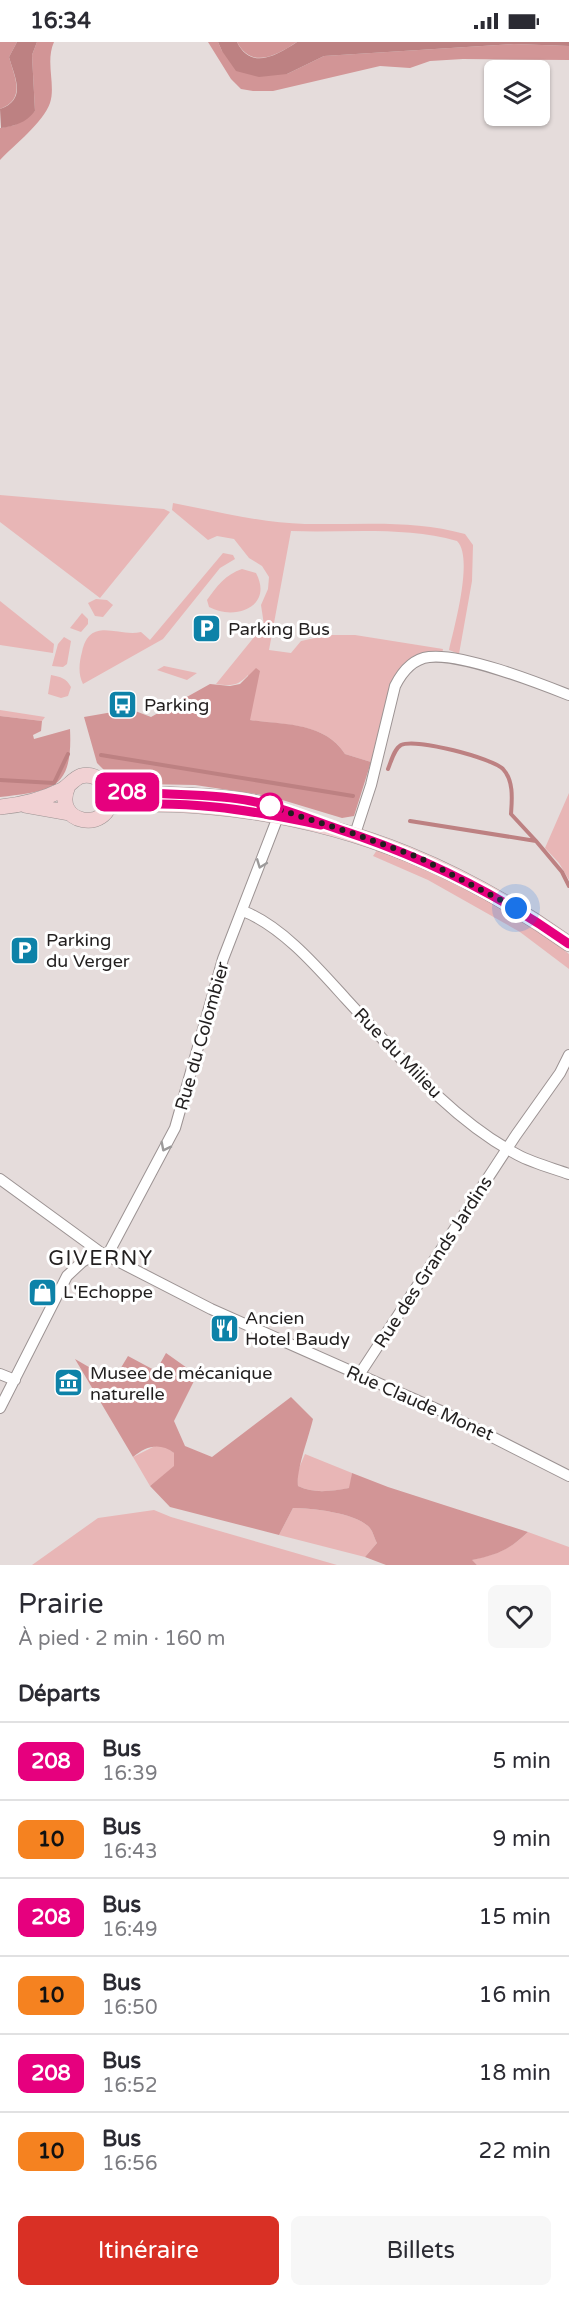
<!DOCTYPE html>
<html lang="fr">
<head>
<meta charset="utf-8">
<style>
  :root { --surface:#fff; --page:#f7f7f7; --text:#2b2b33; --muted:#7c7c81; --line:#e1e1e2; --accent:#d93025 }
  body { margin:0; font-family:"Varela Round",sans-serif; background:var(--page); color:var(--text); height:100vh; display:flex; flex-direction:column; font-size:22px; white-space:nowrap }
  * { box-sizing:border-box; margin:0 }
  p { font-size:20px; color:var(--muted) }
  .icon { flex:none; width:33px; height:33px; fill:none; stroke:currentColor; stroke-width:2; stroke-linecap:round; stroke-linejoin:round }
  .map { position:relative; height:1523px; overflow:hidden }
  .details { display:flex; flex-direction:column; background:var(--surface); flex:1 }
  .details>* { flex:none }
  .badge { padding:0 12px; border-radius:9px; font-size:21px; line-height:39px }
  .buttons { position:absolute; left:484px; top:18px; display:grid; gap:12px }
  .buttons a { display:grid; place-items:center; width:66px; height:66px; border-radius:9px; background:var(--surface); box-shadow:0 2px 4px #0004; font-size:30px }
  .you { position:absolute; width:30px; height:30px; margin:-15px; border:4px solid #fff; border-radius:50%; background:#1a73e8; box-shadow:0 0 0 9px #1a73e833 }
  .map>.badge { position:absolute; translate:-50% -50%; box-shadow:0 0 0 3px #fff }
  h2 { padding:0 18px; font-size:22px; line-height:54px }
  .round { display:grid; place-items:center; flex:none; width:63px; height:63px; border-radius:9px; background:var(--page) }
  .summary { display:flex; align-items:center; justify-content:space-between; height:102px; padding:0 18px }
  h1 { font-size:28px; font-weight:600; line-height:45px }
  .primary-button { display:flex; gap:12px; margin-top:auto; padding:12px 18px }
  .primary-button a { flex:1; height:69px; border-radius:9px; background:var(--accent); color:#fff; font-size:24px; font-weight:600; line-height:69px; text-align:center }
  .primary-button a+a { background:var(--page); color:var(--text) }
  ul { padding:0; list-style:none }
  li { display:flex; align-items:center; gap:18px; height:78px; padding:0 18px; border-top:2px solid var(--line) }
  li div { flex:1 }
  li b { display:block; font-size:22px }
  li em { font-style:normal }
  li .badge { min-width:66px; font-weight:700; text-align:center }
  .status { display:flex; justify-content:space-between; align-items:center; height:42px; padding:0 30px; background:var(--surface); direction:ltr }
  .status svg { height:16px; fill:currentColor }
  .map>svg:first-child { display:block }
  .green { fill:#e8b6b6 }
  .forest { fill:#d29596 }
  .water { fill:#bd8182 }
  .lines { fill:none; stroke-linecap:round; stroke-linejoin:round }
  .stream { stroke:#bd8182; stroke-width:4 }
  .street-casing { stroke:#9c9393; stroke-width:12 }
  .secondary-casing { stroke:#9c9393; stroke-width:16 }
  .street { stroke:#fff; stroke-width:10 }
  .secondary { stroke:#f1d1d3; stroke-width:15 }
  .oneway { stroke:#9c9a9a }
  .line-casing { stroke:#fff; stroke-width:14 }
  .line { stroke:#e6007e; stroke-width:9 }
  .walk { stroke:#221f1f; stroke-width:6; stroke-dasharray:0 10.8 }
  .stop-dot { fill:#fff; stroke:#e6007e; stroke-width:3 }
  .labels { text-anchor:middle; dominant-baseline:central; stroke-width:6; stroke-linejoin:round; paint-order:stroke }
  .poi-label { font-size:18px; fill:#221f1f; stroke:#fff; text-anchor:start }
  .street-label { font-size:18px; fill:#221f1f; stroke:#fff }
  .quarter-label { font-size:21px; letter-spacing:1.5px; fill:#221f1f; stroke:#fff }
</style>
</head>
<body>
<div class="status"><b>16:34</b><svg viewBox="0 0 49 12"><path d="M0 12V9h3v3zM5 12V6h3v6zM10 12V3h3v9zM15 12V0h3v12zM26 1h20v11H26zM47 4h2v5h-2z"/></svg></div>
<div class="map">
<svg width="569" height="1523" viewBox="0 0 569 1523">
  <rect width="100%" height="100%" fill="#e5dcdb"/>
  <path class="green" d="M 0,453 L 164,467 L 170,470 L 100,556 L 0,480 Z
    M 173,461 C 216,469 261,481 305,482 C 359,483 413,477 465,492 L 473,503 L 472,539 L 459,612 L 449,608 C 454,586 474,515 457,499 C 404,484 346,491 291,489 L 269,608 L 291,611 L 301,599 L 329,593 L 355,593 L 443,607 L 442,612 L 418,613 L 393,638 L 371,720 L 345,712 C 325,680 284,683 249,678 L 248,633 C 238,644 231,644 216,642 L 264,583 L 261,563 L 268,547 L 269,535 L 262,524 L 249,516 L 234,497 L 217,494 L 208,498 L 172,468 Z
    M 223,511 L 233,513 L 235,517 L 220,526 L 163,597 L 83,642 C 78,632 79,621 82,610 C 90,573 119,596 141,590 L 150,598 Z
    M 242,527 L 256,531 C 274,565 234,579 209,565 L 207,558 C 216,545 226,532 242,527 Z
    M 96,557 L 107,558 L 113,563 L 103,575 L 95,574 L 88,561 Z
    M 0,559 L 54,602 L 53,611 L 0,603 Z
    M 82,571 L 88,577 L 88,582 L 81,590 L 70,586 Z
    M 64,595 L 71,599 L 67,622 L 63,625 L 52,624 L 58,602 Z
    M 164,624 L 197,631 L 187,638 L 157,628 Z
    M 51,633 C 61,635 66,636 71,645 L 68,654 L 61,656 L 48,652 Z
    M 0,668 L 45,675 L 42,679 L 0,674 Z
    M 569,751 L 569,838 L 559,821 L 545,806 Z
    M 379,805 C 444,836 513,865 569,912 L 569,927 L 520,890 L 428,838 L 373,814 Z
    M 155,1404 L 165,1404 L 174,1411 L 175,1424 L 150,1444 L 133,1415 Z
    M 305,1412 L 352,1431 L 350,1446 C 331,1449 315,1452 298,1444 L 297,1431 Z
    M 293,1466 C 312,1466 354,1471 368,1484 C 373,1488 374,1496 377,1501 L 365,1515 L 279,1493 Z
    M 154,1468 L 171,1475 L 337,1523 L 32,1523 L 98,1476 Z
    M 528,1490 L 569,1505 L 569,1523 L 477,1523 L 471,1518 C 496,1513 509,1508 528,1490 Z"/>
  <path class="forest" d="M 0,0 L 17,0 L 9,15 C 14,34 27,57 0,67 Z
    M 37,0 L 54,0 C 45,20 56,43 50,61 C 43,81 15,102 0,118 L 0,86 L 15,83 L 35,69 L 32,13 Z
    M 208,0 L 218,0 L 222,9 L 287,32 L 324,14 L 514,2 L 569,4 L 569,18 L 463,17 L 430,19 L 410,26 L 380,24 L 273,49 L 253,49 L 241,47 L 231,37 Z
    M 237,0 L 297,0 C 277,13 252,28 237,0 Z
    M 256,626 L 260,629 L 250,678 C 285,683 324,680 345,712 L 371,720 L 354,774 L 342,776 L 269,754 L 195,743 L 145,742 L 124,738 L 106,730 L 97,721 L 84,675 L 130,667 L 151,675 L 210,642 L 230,644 L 240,642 Z
    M 0,674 L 42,679 L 41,689 L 33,693 L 34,697 L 70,687 C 73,747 53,749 0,755 Z
    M 166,1311 L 197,1333 L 174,1379 L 185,1404 L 212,1415 L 291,1355 L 313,1377 C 309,1395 296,1428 298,1444 C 315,1452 331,1449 349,1446 L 352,1431 L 388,1445 L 528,1490 C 509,1508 497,1513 472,1518 L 477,1523 L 386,1523 L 365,1515 L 377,1501 C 374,1496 373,1488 368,1484 C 354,1471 312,1466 293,1466 L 279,1493 L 170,1465 L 150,1444 L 174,1424 L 174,1411 C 160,1400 146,1404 133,1415 L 75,1317 L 113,1339 L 128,1314 L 156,1329 Z"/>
  <path class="water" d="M 17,0 L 37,0 L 32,13 L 35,69 C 26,81 14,84 1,86 L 0,67 C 28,57 14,34 9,15 Z
    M 218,0 L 237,0 C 251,29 277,13 297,0 L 569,0 L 569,4 L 514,2 L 324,14 L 287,32 L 259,35 L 236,29 L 222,9 Z"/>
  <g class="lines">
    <path class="stream" d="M 101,713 L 353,754
      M 388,727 C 391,720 394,707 401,703 C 416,696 492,716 503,727 C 514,739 512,758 511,772 L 536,799
      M 0,738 L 54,741 L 68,712
      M 410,779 L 536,799 L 562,830 L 569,844"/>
    <defs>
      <path id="street" d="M 355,792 L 371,743 L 395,644 C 402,630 412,617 429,615 C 462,611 536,640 569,653
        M 243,869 C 282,884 318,926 346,957 C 398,1013 449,1076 518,1113 C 533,1121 552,1126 569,1132
        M 0,1137 L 100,1210
        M 107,1214 L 175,1086 L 223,917 L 281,767
        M 0,1332 L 15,1338
        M 359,1333 L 516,1093 L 560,1031 L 569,1013
        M 0,1366 L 67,1234 L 82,1220 L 100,1210 L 211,1267 L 441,1369 L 569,1434"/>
      <path id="secondary" d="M 107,745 C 161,757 217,749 271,764
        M 25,763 L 70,771
        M 0,765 C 22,763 42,758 62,748 C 69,744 73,737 81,734 C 89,732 97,735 103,740 C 107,744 110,750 110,756 C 110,791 51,783 68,744
        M 108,765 C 149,760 190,762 231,767 C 358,782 465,828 569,902"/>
    </defs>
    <use href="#street" class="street-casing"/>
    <use href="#secondary" class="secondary-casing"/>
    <use href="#street" class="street"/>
    <use href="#secondary" class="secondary"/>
  </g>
  <defs><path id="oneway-chevron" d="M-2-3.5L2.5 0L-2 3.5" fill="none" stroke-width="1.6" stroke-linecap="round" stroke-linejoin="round" transform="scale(1.5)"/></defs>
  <g class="oneway">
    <use href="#oneway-chevron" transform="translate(261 822) rotate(111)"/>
    <use href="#oneway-chevron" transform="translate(165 1105) rotate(117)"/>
  </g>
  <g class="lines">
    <defs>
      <path id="line" d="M 321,783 C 251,768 179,756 108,765 L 110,755 L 107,745 C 154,756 203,749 251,759 C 281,765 309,777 338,787 C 421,814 497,851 569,902"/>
    </defs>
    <use href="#line" class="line-casing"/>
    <use href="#line" class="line"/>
    <path class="walk" d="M 270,764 L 265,763 L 355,792 L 420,816 L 516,866"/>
  </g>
  <defs>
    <symbol id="parking-square" viewBox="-11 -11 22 22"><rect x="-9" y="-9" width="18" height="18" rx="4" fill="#0d82a8" stroke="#fff"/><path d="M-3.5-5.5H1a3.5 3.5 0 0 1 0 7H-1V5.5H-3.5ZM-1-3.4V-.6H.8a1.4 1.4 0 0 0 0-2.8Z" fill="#fff"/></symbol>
    <symbol id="bus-square" viewBox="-11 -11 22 22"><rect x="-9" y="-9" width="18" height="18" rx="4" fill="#0d82a8" stroke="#fff"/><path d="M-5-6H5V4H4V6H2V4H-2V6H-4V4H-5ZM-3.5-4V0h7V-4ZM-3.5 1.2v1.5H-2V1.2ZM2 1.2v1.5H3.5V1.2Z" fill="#fff"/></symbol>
    <symbol id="shop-square" viewBox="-11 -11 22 22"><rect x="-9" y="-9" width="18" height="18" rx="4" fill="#0d82a8" stroke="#fff"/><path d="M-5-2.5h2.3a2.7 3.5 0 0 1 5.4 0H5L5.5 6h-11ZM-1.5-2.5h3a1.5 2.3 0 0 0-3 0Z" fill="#fff"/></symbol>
    <symbol id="restaurant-square" viewBox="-11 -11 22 22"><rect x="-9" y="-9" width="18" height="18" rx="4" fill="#0d82a8" stroke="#fff"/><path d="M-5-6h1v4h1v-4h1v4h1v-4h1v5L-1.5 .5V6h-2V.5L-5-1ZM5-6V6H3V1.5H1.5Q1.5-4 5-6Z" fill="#fff"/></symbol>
    <symbol id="museum-square" viewBox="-11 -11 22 22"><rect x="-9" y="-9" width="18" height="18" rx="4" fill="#0d82a8" stroke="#fff"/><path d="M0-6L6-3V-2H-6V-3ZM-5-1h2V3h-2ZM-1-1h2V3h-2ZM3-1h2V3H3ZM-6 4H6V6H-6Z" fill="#fff"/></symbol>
  </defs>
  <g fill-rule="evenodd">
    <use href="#parking-square" x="190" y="570" width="33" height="33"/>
    <use href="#bus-square" x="106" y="646" width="33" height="33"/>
    <use href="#parking-square" x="8" y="892" width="33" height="33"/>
    <use href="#shop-square" x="26" y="1234" width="33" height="33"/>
    <use href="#restaurant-square" x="208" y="1270" width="33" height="33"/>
    <use href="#museum-square" x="52" y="1324" width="33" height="33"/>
  </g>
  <circle class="stop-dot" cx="270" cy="764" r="12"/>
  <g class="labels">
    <g class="poi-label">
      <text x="228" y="587">Parking Bus</text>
      <text x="144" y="663">Parking</text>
      <text x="46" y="898">Parking<tspan x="46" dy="21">du Verger</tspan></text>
      <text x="63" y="1250">L'Echoppe</text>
      <text x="245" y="1276">Ancien<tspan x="245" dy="21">Hotel Baudy</tspan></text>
      <text x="90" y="1331">Musee de mécanique<tspan x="90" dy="21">naturelle</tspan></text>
    </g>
    <g class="street-label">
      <text transform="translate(202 994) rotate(-74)">Rue du Colombier</text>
      <text transform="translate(398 1011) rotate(46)">Rue du Milieu</text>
      <text transform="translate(433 1220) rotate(-57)">Rue des Grands Jardins</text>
      <text transform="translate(420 1361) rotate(24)">Rue Claude Monet</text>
    </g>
    <g class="quarter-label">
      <text x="101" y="1216">GIVERNY</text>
    </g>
  </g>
</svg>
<div class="buttons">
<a><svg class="icon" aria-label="layers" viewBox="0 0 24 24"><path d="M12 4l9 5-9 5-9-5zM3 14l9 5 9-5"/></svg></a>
</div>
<div class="you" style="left:516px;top:866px"></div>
<b class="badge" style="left:127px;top:750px;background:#e6007e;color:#fff">208</b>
</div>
<section class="details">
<div class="summary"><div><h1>Prairie</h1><p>À pied · 2 min · 160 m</p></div><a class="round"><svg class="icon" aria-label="heart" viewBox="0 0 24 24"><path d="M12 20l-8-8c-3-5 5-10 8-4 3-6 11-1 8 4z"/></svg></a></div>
<h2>Départs</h2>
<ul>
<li><span class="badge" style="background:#e6007e;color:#fff">208</span><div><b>Bus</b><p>16:39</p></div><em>5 min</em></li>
<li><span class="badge" style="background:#f58220;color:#111">10</span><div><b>Bus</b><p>16:43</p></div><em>9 min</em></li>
<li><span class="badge" style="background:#e6007e;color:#fff">208</span><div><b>Bus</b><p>16:49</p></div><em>15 min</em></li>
<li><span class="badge" style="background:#f58220;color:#111">10</span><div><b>Bus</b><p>16:50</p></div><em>16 min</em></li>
<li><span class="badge" style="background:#e6007e;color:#fff">208</span><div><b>Bus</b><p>16:52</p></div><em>18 min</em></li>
<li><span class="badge" style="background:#f58220;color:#111">10</span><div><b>Bus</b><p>16:56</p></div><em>22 min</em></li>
</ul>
<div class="primary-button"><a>Itinéraire</a><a>Billets</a></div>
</section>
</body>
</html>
